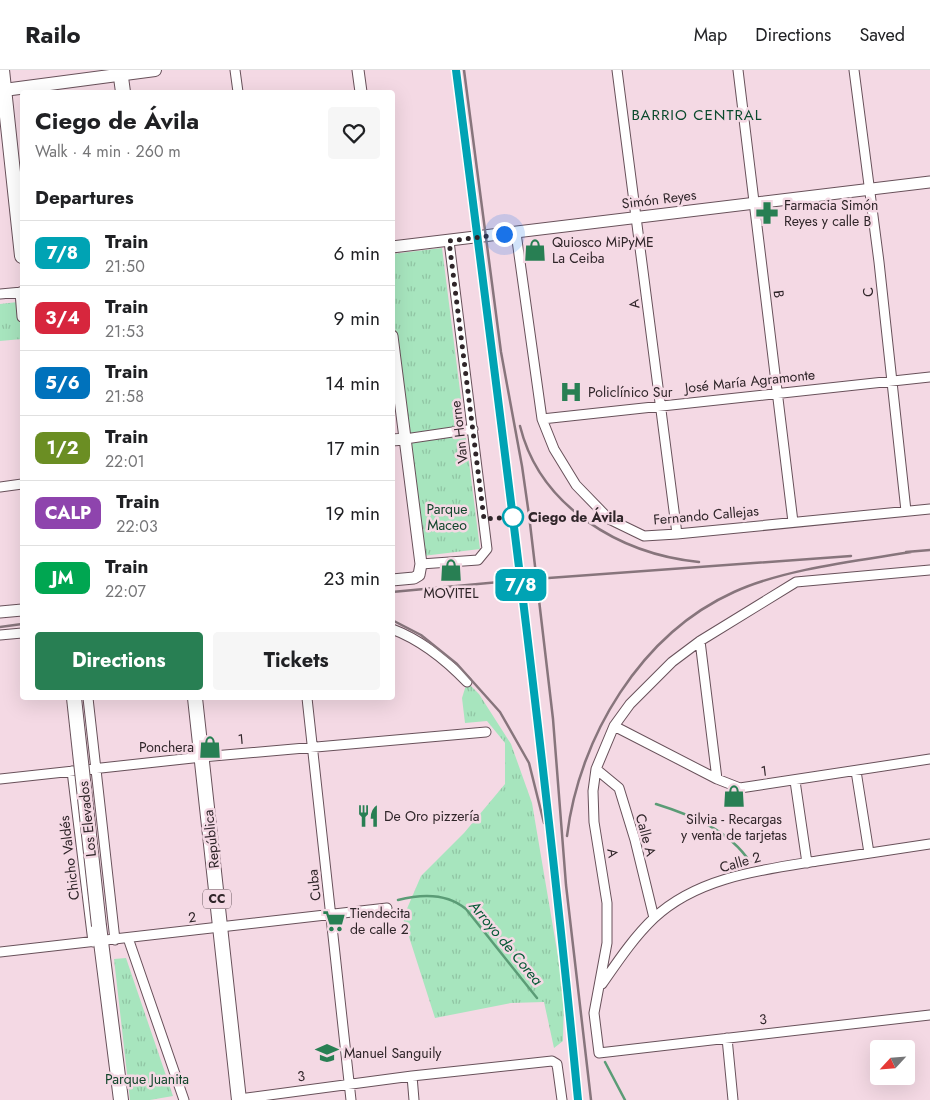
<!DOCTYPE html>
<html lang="en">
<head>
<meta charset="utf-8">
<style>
  :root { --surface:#fff; --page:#f6f6f6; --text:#202124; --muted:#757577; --line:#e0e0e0; --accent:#287f53 }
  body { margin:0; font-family:Jost,sans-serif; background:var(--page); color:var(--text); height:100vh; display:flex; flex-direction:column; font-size:19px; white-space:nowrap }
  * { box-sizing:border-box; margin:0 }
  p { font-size:16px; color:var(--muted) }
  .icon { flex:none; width:28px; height:28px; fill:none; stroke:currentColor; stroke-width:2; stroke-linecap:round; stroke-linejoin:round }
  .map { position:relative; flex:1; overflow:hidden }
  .side { position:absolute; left:20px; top:20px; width:375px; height:610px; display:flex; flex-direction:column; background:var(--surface); border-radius:5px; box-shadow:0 5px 20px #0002 }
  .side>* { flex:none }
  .badge { padding:0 10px; border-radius:8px; font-size:18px; line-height:32px }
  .needle { width:32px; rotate:244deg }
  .buttons { position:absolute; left:870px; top:970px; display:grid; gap:10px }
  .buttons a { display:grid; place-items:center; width:45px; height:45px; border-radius:5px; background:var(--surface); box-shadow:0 5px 20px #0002; font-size:25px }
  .you { position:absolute; width:25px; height:25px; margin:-12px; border:4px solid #fff; border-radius:50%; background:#1a73e8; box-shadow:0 0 0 8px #1a73e833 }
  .map>.badge { position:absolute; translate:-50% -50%; box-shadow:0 0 0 2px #fff }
  h2 { padding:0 15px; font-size:19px; line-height:45px }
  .round { display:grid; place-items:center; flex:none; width:52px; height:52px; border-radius:5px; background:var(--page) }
  .headline { display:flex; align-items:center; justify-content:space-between; height:85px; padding:0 15px }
  h1 { font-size:24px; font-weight:700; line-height:38px }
  .primary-button { display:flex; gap:10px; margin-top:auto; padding:10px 15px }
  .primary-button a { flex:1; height:58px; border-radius:5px; background:var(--accent); color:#fff; font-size:20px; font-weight:700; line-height:58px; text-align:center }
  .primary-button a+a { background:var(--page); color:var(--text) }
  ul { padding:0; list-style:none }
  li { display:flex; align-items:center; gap:15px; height:65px; padding:0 15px; border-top:1px solid var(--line) }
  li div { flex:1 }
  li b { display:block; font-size:19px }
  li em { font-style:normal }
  li .badge { min-width:55px; font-weight:700; text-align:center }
  header { display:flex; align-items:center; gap:30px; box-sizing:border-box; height:70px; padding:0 25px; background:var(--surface); border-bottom:1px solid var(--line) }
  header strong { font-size:24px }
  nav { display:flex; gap:28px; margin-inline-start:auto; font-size:18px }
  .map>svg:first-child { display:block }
  .grass { fill:url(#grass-tufts) }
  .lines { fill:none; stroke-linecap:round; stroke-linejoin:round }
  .stream { stroke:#5b9c76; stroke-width:2.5 }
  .minor-casing { stroke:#68515a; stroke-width:11 }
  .tertiary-casing { stroke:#68515a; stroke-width:13 }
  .secondary-casing { stroke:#68515a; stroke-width:14 }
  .primary-casing { stroke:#68515a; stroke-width:16 }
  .minor { stroke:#fff; stroke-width:9 }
  .tertiary { stroke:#fff; stroke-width:11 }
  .secondary { stroke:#fff; stroke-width:12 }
  .primary { stroke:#fff; stroke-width:14 }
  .rail { stroke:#87757c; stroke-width:2.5 }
  .primary-bridge-casing { stroke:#68515a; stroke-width:16; stroke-linecap:butt }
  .primary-bridge { stroke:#fff; stroke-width:14 }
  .line-casing { stroke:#fff; stroke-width:11 }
  .line { stroke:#00a3b4; stroke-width:8 }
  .walk { stroke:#2f2529; stroke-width:5; stroke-dasharray:0 9 }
  .stop-dot { fill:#fff; stroke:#00a3b4; stroke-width:2.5 }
  .labels { text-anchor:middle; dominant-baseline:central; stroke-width:5; stroke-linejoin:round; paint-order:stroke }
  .shield { fill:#f4d9e4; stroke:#6a5b61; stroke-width:1 }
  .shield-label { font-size:12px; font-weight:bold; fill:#2f2529 }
  .street-label { font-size:14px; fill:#2f2529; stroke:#f4d9e4 }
  .poi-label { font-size:14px; fill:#2f2529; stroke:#f4d9e4; text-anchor:start }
  .park-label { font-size:14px; fill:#11452b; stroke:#f4d9e4 }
  .stop-label { font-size:14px; font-weight:bold; fill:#2f2529; stroke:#f4d9e4; text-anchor:start }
  .neighbourhood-label { font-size:15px; letter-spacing:1px; fill:#0b4a2c; stroke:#f4d9e4 }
  .water-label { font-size:15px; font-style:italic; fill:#055935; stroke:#f4d9e4 }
</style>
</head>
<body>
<header>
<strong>Railo</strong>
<nav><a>Map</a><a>Directions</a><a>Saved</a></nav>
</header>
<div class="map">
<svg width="930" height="1030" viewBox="0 0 930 1030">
  <defs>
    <pattern id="grass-tufts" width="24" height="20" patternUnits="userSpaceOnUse" patternTransform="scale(1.25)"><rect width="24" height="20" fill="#a7e5be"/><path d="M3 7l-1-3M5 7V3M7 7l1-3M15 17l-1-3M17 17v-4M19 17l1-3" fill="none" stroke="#90c4a3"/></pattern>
  </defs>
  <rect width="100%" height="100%" fill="#f4d9e4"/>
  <path class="grass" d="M 442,178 L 480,479 L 423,486 L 393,242 L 392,184 Z
    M 18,232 L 22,269 L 0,271 L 0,234 Z
    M 467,612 L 479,624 L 511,674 L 532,733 L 564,922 L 563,971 L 554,978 L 544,932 L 511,933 L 435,948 L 403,848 L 421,806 L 464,763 L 505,714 L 505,673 L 487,651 L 465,653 L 462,628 Z
    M 126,888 L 173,1026 L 150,1030 L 130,1030 L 114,889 Z"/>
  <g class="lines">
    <path class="stream" d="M 656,734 C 691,745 729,760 750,792
      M 398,830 C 421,824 447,823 466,839 L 537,928
      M 605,992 L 625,1030"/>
    <defs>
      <path id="minor" d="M 235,0 L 238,22
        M 617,0 L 677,464
        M 738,0 L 793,452
        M 854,0 L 879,192 L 906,441
        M 516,163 L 542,349 L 554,379 L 576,415 L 609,449 L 644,466 L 677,464 L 930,439
        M 20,222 L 22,247
        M 0,224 L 22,222
        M 542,349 L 930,307
        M 405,369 L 473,359
        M 0,417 L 22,414
        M 421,494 L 478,490 L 487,479 L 449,171
        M 930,500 L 796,512 L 700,571 L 672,592 L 630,634 L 614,656 L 596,699 L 593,721 L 594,752 L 607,833 L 607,873 L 594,943 L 599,983 L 930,945
        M 392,559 C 421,570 446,590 467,612
        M 0,565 L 22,563
        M 700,571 L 717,709
        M 88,628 L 115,870
        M 307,628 L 351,1030
        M 614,656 L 717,709 L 740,718 L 930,689
        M 596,699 L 619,718 L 635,770 L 654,848
        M 72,701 L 93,872
        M 856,701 L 869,783
        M 0,709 L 202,687 L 486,662
        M 795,711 L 807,793
        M 128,868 L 184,1030
        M 0,882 L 387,838
        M 602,914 C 618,891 634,867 654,848 C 698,807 761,800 817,791 C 855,785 892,780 930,774
        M 727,968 L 733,1030
        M 412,1006 L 414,1030
        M 239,1029 L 412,1006 L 552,991 L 557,994 L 562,1030"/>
      <path id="tertiary" d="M 358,0 L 361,22
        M 392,177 L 930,112
        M 392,266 L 421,494 L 419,505 L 414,508 L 392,510
        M 392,370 L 405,369
        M 0,542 L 22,540"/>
      <path id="secondary" d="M 4,20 L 155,0"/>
      <path id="primary" d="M 2,0 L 22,186
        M 120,0 L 123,22
        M 195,628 L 239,1030
        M 99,856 L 121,1030"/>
    </defs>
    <use href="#minor" class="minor-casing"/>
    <use href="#tertiary" class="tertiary-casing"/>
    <use href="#secondary" class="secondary-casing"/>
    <use href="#primary" class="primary-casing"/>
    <use href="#minor" class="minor"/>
    <use href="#tertiary" class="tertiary"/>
    <use href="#secondary" class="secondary"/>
    <use href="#primary" class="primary"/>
    <path class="rail" d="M 456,0 C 500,343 545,686 578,1030
      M 464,0 L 501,282 L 522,396 L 529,445 L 553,649 L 566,815 L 591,1030
      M 520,356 C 540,437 620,484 699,492
      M 906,482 L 930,480
      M 392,522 L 521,510 L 851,486
      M 392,550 L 421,565 L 457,594 L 500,642 L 529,693 L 544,753
      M 0,557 L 22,554
      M 567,766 C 579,667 641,564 734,522 C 784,499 856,491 911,482"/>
    <defs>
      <path id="primary-bridge" d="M 74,628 L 99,856"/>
    </defs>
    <use href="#primary-bridge" class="primary-bridge-casing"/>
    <use href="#primary-bridge" class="primary-bridge"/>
  </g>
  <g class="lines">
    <defs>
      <path id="line" d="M 456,0 C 500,343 545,686 578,1030"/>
    </defs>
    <use href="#line" class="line-casing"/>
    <use href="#line" class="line"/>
    <path class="walk" d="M 504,164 L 449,171 L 484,449 L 513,447"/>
  </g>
  <defs>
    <symbol id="pharmacy-bare" viewBox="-9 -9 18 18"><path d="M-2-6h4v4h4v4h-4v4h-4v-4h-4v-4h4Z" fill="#287f53" stroke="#f4d9e4" stroke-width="2.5" paint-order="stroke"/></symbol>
    <symbol id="shop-bare" viewBox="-9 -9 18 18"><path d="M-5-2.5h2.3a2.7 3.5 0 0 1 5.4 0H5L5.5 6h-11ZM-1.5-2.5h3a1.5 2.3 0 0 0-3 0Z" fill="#287f53" stroke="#f4d9e4" stroke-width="2.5" paint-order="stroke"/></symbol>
    <symbol id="hospital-bare" viewBox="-9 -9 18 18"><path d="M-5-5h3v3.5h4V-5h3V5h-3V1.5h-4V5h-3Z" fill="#287f53" stroke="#f4d9e4" stroke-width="2.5" paint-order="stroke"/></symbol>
    <symbol id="restaurant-bare" viewBox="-9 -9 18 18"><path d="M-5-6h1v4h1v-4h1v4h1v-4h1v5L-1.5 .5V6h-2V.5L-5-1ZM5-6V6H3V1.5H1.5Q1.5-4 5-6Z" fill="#287f53" stroke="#f4d9e4" stroke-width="2.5" paint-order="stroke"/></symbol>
    <symbol id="supermarket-bare" viewBox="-9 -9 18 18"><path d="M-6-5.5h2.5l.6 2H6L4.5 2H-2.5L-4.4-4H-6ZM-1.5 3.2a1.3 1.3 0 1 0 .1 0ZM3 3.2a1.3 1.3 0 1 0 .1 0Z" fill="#287f53" stroke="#f4d9e4" stroke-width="2.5" paint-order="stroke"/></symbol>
    <symbol id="school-bare" viewBox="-9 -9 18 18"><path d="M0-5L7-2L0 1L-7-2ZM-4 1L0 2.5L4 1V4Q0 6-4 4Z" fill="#287f53" stroke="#f4d9e4" stroke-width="2.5" paint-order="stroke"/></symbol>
  </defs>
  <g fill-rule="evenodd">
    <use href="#pharmacy-bare" x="751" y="127" width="32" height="32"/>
    <use href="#shop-bare" x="519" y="164" width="32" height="32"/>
    <use href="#hospital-bare" x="555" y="306" width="32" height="32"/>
    <use href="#shop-bare" x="435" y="484" width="32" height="32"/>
    <use href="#shop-bare" x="194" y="661" width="32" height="32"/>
    <use href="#shop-bare" x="718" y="710" width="32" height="32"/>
    <use href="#restaurant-bare" x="352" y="730" width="32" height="32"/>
    <use href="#supermarket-bare" x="318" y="835" width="32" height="32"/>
    <use href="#school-bare" x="311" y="967" width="32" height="32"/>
  </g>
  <circle class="stop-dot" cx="513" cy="447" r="10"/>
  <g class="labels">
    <rect class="shield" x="203" y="819.5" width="28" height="19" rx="4"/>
    <g class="shield-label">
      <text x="217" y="829">CC</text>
    </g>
    <g class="street-label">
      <text transform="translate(659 129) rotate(-7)">Simón Reyes</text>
      <text transform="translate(868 222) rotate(-97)">C</text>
      <text transform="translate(779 224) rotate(83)">B</text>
      <text transform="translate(634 234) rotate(-97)">A</text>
      <text transform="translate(750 311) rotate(-6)">José María Agramonte</text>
      <text transform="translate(459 362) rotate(-97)">Van Horne</text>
      <text transform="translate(706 445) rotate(-5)">Fernando Callejas</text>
      <text transform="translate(241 669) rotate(-5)">1</text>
      <text transform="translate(764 701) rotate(-7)">1</text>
      <text transform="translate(87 749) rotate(-96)">Los Elevados</text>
      <text transform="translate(646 765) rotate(75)">Calle A</text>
      <text transform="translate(211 769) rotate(-96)">República</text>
      <text transform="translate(613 783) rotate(81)">A</text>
      <text transform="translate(69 788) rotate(-97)">Chicho Valdés</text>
      <text transform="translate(740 792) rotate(-16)">Calle 2</text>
      <text transform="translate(314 815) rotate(-96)">Cuba</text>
      <text transform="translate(192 847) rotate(-7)">2</text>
      <text transform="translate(763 949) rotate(-7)">3</text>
      <text transform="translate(301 1006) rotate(-8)">3</text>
    </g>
    <g class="poi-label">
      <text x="784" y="135">Farmacia Simón<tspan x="784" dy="16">Reyes y calle B</tspan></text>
      <text x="552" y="172">Quiosco MiPyME<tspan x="552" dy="16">La Ceiba</tspan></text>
      <text x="588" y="322">Policlínico Sur</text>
      <text x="451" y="523" text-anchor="middle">MOVITEL</text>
      <text x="194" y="677" text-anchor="end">Ponchera</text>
      <text x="384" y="746">De Oro pizzería</text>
      <text x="734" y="749" text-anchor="middle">Silvia - Recargas<tspan x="734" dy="16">y venta de tarjetas</tspan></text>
      <text x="350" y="843">Tiendecita<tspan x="350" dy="16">de calle 2</tspan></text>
      <text x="344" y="983">Manuel Sanguily</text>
    </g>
    <g class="park-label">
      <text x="447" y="439">Parque<tspan x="447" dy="16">Maceo</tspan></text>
      <text x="147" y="1009">Parque Juanita</text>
    </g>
    <g class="stop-label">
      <text x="528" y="447">Ciego de Ávila</text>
    </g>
    <g class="neighbourhood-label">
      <text x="697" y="45">BARRIO CENTRAL</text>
    </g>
    <g class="water-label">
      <text transform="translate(506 873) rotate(50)">Arroyo de Corea</text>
    </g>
  </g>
</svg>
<div class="buttons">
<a><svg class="needle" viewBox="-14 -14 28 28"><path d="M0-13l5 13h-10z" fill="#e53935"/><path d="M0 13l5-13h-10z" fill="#757577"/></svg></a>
</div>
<div class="you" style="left:504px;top:164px"></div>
<b class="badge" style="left:521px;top:515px;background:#00a3b4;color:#fff">7/8</b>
<section class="side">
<div class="headline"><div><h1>Ciego de Ávila</h1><p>Walk · 4 min · 260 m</p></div><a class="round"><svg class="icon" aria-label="heart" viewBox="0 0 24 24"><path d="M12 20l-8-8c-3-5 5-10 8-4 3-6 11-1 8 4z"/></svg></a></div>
<h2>Departures</h2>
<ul>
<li><span class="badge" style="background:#00a3b4;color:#fff">7/8</span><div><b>Train</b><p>21:50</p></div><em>6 min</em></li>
<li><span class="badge" style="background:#d7263d;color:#fff">3/4</span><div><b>Train</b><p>21:53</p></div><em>9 min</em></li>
<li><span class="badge" style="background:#0072bc;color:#fff">5/6</span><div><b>Train</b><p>21:58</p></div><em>14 min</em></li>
<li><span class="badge" style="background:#6b8e23;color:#fff">1/2</span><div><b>Train</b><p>22:01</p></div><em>17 min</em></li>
<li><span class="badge" style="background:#8e44ad;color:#fff">CALP</span><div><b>Train</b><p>22:03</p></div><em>19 min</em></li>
<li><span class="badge" style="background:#00a651;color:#fff">JM</span><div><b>Train</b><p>22:07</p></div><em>23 min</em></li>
</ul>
<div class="primary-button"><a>Directions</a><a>Tickets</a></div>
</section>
</div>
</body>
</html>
